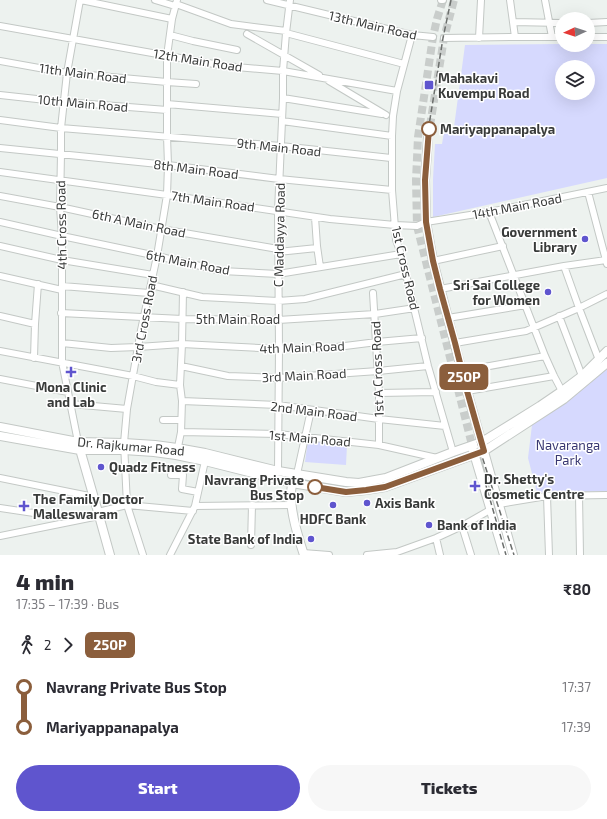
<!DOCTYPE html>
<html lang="en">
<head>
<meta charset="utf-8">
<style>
  :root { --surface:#fff; --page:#f7f7f7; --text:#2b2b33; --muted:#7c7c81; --accent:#5f55ce }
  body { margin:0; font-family:"Exo 2",sans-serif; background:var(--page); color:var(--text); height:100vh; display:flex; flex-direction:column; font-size:15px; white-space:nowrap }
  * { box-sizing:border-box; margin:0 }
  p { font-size:13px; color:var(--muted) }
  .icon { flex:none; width:22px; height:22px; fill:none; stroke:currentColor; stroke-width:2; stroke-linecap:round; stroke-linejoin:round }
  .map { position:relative; height:555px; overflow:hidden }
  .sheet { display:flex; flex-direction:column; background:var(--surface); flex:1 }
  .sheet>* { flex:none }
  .badge { padding:0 8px; border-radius:6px; font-size:14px; line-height:26px }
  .needle { width:26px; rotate:267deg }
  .tools { position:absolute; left:555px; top:12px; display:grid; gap:8px }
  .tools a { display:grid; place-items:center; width:40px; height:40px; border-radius:50%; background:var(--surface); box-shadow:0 4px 16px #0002; font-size:20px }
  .map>.badge { position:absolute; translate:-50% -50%; box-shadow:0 0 0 2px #fff }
  .legs { display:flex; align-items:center; gap:6px; height:44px; padding:0 16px; font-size:13px }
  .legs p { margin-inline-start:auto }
  .headline { display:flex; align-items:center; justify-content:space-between; height:68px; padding:0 16px }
  h1 { font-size:22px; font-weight:800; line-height:30px }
  .action { display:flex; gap:8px; margin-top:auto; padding:8px 16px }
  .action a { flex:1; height:46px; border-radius:24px; background:var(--accent); color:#fff; font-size:16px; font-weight:800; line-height:46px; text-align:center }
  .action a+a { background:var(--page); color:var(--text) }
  ul { padding:0 16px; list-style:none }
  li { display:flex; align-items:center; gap:14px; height:40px; font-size:15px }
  li i { display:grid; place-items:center; width:6px; height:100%; margin:0 5px; background:currentColor }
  li i::after { content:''; width:10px; height:10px; margin:-5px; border:3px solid; border-radius:50%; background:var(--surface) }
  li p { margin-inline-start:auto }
  li:first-child i { background:linear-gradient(#0000 50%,currentColor 0) }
  li:last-child i { background:linear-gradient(currentColor 50%,#0000 0) }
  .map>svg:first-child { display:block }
  .green { fill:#d6d9fe; fill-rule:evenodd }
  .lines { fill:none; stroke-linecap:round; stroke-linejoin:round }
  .secondary-tunnel { stroke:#c9cdcb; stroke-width:8; stroke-dasharray:8 4; stroke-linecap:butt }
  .street-casing { stroke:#c3c8c5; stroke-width:8 }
  .secondary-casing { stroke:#c3c8c5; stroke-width:10 }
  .street { stroke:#fff; stroke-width:6 }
  .secondary { stroke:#fff; stroke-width:8 }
  .rail { stroke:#6c6f6d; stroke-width:1.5; stroke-dasharray:6 3; stroke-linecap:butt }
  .line-1-casing { stroke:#fff; stroke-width:9 }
  .line-1 { stroke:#8b5e3c; stroke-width:6 }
  .poi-dot { fill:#5f55ce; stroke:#fff; stroke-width:1.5 }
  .stop-1-dot { fill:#fff; stroke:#8b5e3c; stroke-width:2 }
  .labels { text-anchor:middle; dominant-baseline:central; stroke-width:3; stroke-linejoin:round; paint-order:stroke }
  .street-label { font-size:13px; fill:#393b3a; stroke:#fff }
  .poi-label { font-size:13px; font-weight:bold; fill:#393b3a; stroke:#fff; text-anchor:start }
  .stop-label { font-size:13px; font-weight:bold; fill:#393b3a; stroke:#fff; text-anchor:start }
  .park-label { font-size:13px; fill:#393872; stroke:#fff }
</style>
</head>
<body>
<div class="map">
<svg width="607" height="555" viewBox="0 0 607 555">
  <rect width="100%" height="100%" fill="#edf2ef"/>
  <path class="green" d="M 562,44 L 562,45 L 588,45 L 588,44 L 607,44 L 607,178 L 433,217 L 433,179 L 435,144 L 442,144 L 445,126 L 454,127 L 465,45 ZM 562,67 L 588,67 L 588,93 L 562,93 Z
    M 607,365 L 607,491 L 537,493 L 528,458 L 532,425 L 567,402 Z
    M 308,440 L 347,445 L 346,465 L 305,462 Z"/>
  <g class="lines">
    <path class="secondary-tunnel" d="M 443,0 L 437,19 L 433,37 L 418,137 L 416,180 L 417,226 L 472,445
      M 428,138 L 444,38 L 454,0"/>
    <defs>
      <path id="street" d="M 81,0 L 172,19
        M 155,0 L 175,6
        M 267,0 L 412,35 L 433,37
        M 441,0 L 443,0
        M 510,0 L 515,37
        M 545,0 L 552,37
        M 176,4 L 231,24 L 286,31
        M 513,22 L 562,23
        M 588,23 L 607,22
        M 0,26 L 225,66 L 283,71 L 397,91
        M 286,33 L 404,64
        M 247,34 L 319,75
        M 170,35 L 193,41 L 237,50
        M 412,35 L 397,91 L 393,116 L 392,136 L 392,190 L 396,240 L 401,254 L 428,366 L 453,452
        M 588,37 L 607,37
        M 444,38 L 515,37 L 562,37
        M 479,38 L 481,0
        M 0,61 L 67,73 L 167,82 L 196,84
        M 329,81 L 386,115
        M 0,95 L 64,102 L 167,110
        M 283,98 L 382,114
        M 167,104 L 282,114
        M 0,120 L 61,128 L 281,146 L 391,158
        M 282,121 L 392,136
        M 0,148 L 168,165 L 279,179 L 392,190
        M 0,172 L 167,195 L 330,219 L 395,225 L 417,226 L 426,222 L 489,212 L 607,188
        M 588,192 L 607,264
        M 0,196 L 60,207 L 161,229 L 278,249
        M 489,212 L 545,356 L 554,376 L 563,393
        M 315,217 L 317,246 L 320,267
        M 0,222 L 62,236 L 157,256 L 222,271 L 278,274 L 401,254
        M 0,246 L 62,260 L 153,275
        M 278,252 L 317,248
        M 433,261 L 503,246
        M 564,266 L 579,308 L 599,360
        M 0,276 L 62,290
        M 151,285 L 202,297 L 278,301 L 305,299 L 406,274
        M 62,286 L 149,293
        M 440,289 L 564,266 L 606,260
        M 373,293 L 379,393 L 379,445
        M 61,313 L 182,319 L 278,320 L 375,314 L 415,308
        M 0,316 L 35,324 L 34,358
        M 559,316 L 582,376
        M 448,318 L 526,305
        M 35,324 L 38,284
        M 62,343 L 111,348 L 138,347 L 182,344 L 279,349 L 329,348 L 377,342 L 422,338
        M 455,343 L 526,331 L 579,308 L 607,294
        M 0,351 L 133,376 L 156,382 L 180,385
        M 181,366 L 228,376 L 278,378 L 378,371 L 428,366
        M 462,371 L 545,356
        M 0,379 L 68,392
        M 467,391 L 554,376
        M 379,393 L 436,392
        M 182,401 L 278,405 L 379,419 L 445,426
        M 71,404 L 127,409
        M 163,420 L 181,420
        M 181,432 L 278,434 L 379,445 L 437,458
        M 78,442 L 62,362 L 62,236 L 60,207 L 61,154 L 61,128 L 67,73 L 80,0
        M 177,452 L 181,432 L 182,401 L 180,385 L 182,344 L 183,292
        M 278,471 L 279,349 L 278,211 L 283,98 L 283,71 L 286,33 L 290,0
        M 297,474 L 311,410
        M 171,475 L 183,475 L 182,489 L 198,492
        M 0,478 L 94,497
        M 579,495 L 580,555
        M 547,496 L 549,555
        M 499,504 L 547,496 L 607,495
        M 195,506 L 291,505
        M 0,508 L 74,519
        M 98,512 L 127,505 L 193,511
        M 462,526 L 471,555
        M 0,536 L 99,516
        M 436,538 L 440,555
        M 251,545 L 252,505
        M 303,553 L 329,555
        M 143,555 L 127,505 L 124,443 L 127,409 L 141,330 L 157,256 L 167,195 L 168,165 L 167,136 L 167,56 L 172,19 L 177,0
        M 170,555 L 195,506 L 205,461
        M 367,555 L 397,552 L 436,538 L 462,526 L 490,510"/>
      <path id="secondary" d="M 428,138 L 425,180 L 426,222 L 433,261 L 467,391 L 513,555
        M 0,427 L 78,442 L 124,443 L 155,445 L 177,448 L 205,453 L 278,471 L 346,482 L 359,483 L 386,478 L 453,452 L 482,442 L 540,406 L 562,391 L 582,376 L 607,351
        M 0,436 L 80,450 L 124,450 L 154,452 L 176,455 L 205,461 L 292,483 L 346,492 L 366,490 L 385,487 L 484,451 L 564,399 L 607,363
        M 79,446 L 98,512 L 110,555
        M 473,450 L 504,555
        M 294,480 C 285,497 298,537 304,555"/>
    </defs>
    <use href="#street" class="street-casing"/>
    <use href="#secondary" class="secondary-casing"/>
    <use href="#street" class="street"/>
    <use href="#secondary" class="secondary"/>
    <path class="rail" d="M 451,0 L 443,38 L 426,144 L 423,180 L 424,225 L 478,444 L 514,555
      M 485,482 L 506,555"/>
  </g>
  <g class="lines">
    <defs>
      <path id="line-1" d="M 315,487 L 346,492 L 366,490 L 385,487 L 484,451 L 467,391 L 455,343 L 440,289 L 433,261 L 426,222 L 425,180 L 429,129"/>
    </defs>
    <use href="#line-1" class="line-1-casing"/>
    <use href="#line-1" class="line-1"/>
  </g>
  <g class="poi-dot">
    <rect x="424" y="80" width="10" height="10" rx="2"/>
    <circle cx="585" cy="239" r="4"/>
    <circle cx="548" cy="292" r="4"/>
    <path d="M69 366h4v4h4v4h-4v4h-4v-4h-4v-4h4z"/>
    <circle cx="101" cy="467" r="4"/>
    <path d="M473 480h4v4h4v4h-4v4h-4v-4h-4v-4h4z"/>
    <circle cx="367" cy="503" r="4"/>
    <circle cx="333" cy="505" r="4"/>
    <path d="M22 500h4v4h4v4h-4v4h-4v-4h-4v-4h4z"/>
    <circle cx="429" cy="525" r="4"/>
    <circle cx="311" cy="539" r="4"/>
  </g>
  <g class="stop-1-dot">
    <circle cx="429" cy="129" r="7"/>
    <circle cx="315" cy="487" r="7"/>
  </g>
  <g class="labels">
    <g class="street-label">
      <text transform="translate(373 25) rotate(13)">13th Main Road</text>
      <text transform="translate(198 60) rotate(9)">12th Main Road</text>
      <text transform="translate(83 73) rotate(7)">11th Main Road</text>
      <text transform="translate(83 103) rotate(5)">10th Main Road</text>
      <text transform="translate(279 147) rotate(6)">9th Main Road</text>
      <text transform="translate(196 169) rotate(7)">8th Main Road</text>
      <text transform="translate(213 201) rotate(8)">7th Main Road</text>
      <text transform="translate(517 206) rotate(-11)">14th Main Road</text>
      <text transform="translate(139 223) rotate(12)">6th A Main Road</text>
      <text transform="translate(61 225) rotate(-91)">4th Cross Road</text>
      <text transform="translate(279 235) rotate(-89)">C Maddayya Road</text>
      <text transform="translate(188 262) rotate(11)">6th Main Road</text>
      <text transform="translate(406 268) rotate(77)">1st Cross Road</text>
      <text transform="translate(144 319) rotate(-79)">3rd Cross Road</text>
      <text x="238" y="319">5th Main Road</text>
      <text transform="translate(302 347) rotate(-2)">4th Main Road</text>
      <text transform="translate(377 369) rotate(-92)">1st A Cross Road</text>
      <text transform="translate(304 375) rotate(-3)">3rd Main Road</text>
      <text transform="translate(314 411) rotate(7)">2nd Main Road</text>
      <text transform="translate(310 438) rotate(5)">1st Main Road</text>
      <text transform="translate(131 446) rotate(5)">Dr. Rajkumar Road</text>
    </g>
    <g class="poi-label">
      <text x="438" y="78">Mahakavi<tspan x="438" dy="15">Kuvempu Road</tspan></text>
      <text x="577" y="232" text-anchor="end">Government<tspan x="577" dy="15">Library</tspan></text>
      <text x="540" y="285" text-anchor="end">Sri Sai College<tspan x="540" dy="15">for Women</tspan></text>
      <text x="71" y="387" text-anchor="middle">Mona Clinic<tspan x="71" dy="15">and Lab</tspan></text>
      <text x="109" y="467">Quadz Fitness</text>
      <text x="484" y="479">Dr. Shetty's<tspan x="484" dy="15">Cosmetic Centre</tspan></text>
      <text x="33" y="499">The Family Doctor<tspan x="33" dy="15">Malleswaram</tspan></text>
      <text x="375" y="503">Axis Bank</text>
      <text x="333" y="519" text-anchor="middle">HDFC Bank</text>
      <text x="437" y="525">Bank of India</text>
      <text x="303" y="539" text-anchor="end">State Bank of India</text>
    </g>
    <g class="stop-label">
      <text x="440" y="129">Mariyappanapalya</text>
      <text x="304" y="480" text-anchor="end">Navrang Private<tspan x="304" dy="15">Bus Stop</tspan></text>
    </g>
    <g class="park-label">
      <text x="568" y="445">Navaranga<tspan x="568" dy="15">Park</tspan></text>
    </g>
  </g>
</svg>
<div class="tools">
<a><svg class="needle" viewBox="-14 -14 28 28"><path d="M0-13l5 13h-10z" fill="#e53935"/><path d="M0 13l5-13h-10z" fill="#7c7c81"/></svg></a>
<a><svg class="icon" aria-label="layers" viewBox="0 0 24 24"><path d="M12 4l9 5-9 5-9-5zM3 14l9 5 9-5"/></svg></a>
</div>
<b class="badge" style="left:464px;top:377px;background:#8b5e3c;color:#fff">250P</b>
</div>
<section class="sheet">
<div class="headline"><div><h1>4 min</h1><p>17:35 – 17:39 · Bus</p></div><b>₹80</b></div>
<div class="legs"><svg class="icon" aria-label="walk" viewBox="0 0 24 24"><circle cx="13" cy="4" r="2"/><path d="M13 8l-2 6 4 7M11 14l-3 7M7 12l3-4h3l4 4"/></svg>2<svg class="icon" aria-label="forward" viewBox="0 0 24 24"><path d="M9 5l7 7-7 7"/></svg><b class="badge" style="background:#8b5e3c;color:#fff">250P</b></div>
<ul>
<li><i style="color:#8b5e3c"></i><b>Navrang Private Bus Stop</b><p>17:37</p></li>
<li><i style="color:#8b5e3c"></i><b>Mariyappanapalya</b><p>17:39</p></li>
</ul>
<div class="action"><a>Start</a><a>Tickets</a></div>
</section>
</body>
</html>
